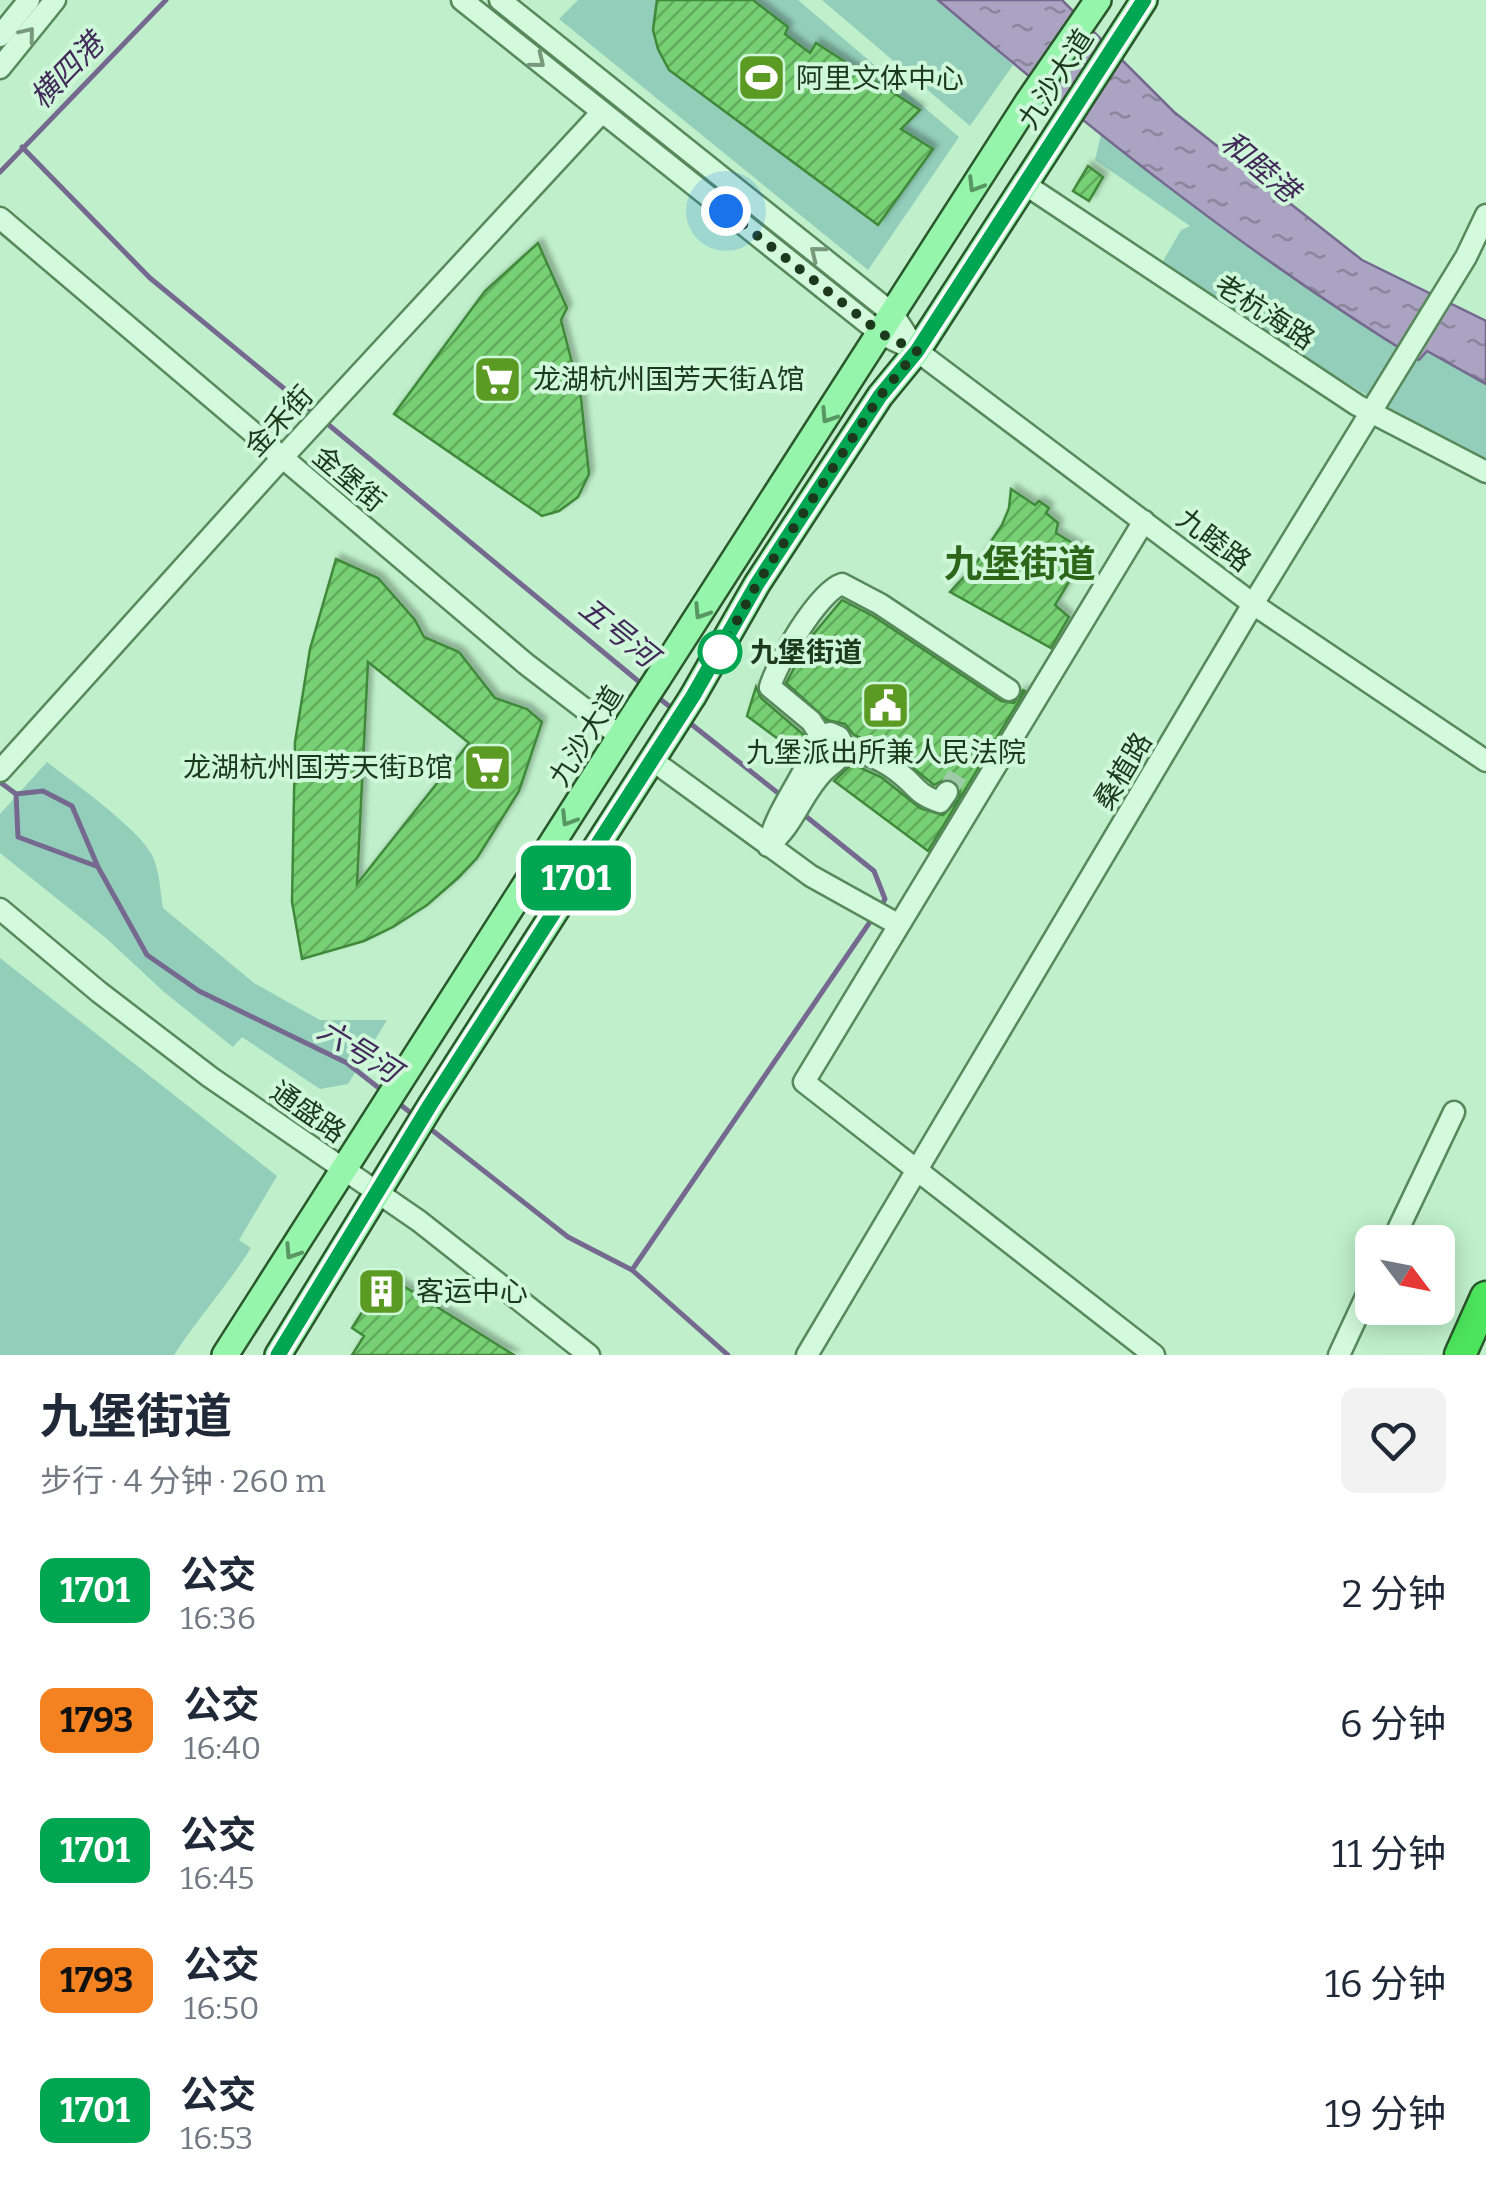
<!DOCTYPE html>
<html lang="zh">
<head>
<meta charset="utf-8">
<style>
  :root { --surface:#fff; --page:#f2f2f3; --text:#1f2937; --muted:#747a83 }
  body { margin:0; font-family:Bitter,"Noto Sans SC",serif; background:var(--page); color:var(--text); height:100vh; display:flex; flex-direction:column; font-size:38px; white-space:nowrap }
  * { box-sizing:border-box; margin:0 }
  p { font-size:32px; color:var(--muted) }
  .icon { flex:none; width:55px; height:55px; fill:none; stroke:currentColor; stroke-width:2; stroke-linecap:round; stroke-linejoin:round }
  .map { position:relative; height:1355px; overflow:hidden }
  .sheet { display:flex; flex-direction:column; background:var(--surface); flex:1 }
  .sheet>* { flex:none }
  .badge { padding:0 20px; border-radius:15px; font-size:35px; line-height:65px }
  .needle { width:65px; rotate:122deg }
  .buttons { position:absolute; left:1355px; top:1225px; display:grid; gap:20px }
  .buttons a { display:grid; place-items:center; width:100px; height:100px; border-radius:15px; background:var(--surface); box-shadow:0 5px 25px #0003; font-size:50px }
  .you { position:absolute; width:50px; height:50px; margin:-25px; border:8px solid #fff; border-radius:50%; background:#1a73e8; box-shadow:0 0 0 15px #1a73e833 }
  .map>.badge { position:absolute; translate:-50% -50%; box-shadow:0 0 0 5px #fff }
  .round { display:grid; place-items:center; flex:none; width:105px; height:105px; border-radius:15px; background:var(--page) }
  .overview { display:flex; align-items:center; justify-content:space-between; height:170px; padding:0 40px }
  h1 { font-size:48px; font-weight:700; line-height:75px }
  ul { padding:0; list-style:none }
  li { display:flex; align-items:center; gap:30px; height:130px; padding:0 40px }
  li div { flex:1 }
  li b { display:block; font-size:38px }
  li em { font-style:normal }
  li .badge { min-width:110px; font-weight:700; text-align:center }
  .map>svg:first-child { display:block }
  .green { fill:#93ceba }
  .water { fill:url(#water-ripples); stroke:#756990; stroke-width:2.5 }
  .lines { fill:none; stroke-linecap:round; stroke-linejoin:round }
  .stream { stroke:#756990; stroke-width:5 }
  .building { fill:url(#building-hatch); stroke:#40893b; stroke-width:2.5; fill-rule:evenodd; filter:url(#shadow) }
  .minor-tunnel { stroke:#9ecba8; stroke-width:20; stroke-dasharray:20 10; stroke-linecap:butt }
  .minor-casing { stroke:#57895b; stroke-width:25 }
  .major-casing { stroke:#2b572c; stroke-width:30 }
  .highway-casing { stroke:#2b572c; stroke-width:35 }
  .minor { stroke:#d3fadc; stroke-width:20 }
  .major { stroke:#95f5ab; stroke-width:25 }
  .highway { stroke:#4be45b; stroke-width:30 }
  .major-bridge-casing { stroke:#2b572c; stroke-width:30; stroke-linecap:butt }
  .major-bridge { stroke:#95f5ab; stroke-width:25 }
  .oneway { stroke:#78997c }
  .oneway2 { stroke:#589664 }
  .line-casing { stroke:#fff; stroke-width:22 }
  .line { stroke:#00a651; stroke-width:15 }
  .walk { stroke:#1c381d; stroke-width:10; stroke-dasharray:0 18 }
  .stop-dot { fill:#fff; stroke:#00a651; stroke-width:5 }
  .labels { text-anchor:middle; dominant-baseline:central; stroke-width:8; stroke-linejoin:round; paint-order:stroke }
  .poi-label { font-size:28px; fill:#1c381d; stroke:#cff7d9; text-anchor:start }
  .street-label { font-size:28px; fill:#1c381d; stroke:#cff7d9 }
  .stop-label { font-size:28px; font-weight:bold; fill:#1c381d; stroke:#cff7d9; text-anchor:start }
  .water-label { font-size:30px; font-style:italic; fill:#412a59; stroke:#cff7d9 }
  .district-label { font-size:38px; font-weight:bold; fill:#2c6719; stroke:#cff7d9 }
</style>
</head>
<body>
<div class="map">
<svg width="1486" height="1355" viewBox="0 0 1486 1355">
  <defs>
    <pattern id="water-ripples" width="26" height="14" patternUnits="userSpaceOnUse" patternTransform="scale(2.5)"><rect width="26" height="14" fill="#aaa3c1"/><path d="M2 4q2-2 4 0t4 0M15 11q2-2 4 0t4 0" fill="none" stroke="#8a869c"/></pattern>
    <pattern id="building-hatch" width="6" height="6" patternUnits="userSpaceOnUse" patternTransform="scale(2.5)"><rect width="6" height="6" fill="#77d073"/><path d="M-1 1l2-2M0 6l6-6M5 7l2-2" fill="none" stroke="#61aa5e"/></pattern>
    <filter id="shadow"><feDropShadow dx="4.5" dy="-4.5" stdDeviation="2.5" flood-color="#0004"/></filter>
  </defs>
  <rect width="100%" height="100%" fill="#bff0cb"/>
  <path class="green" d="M 578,0 L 798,0 L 959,137 L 868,270 L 559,19 Z
    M 822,0 L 938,0 L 1013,65 L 970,126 Z
    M 1101,135 L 1419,359 L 1427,351 L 1486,384 L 1486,462 C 1372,404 1268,333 1162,263 L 1181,230 L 1190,226 L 1095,160 Z
    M 47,762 C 73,782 139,829 152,855 C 160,872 160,890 163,908 L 254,983 L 320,1020 L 387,1020 L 348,1084 L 320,1089 L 242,1037 L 233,1047 L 164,992 L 106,938 L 0,853 L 0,814 Z
    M 0,958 L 277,1176 L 239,1240 L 251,1248 C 227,1286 198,1318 174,1355 L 0,1355 Z"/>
  <path class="water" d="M 938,0 L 1062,0 L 1174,112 L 1362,260 L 1486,321 L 1486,384 L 1427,351 L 1419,360 C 1250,257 1089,128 938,0 Z"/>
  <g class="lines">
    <path class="stream" d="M 22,147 L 150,278 L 315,414
      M 0,172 L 166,0
      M 324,421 L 643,685
      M 655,695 L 674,710
      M 686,720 L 783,797
      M 0,782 L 16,794 L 43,791 L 72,806 L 98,867 L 147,955 L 199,991 L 347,1063 L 384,1092
      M 16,794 L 18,837 L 96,866
      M 803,814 L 874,871 L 885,899 L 881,906
      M 397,1102 L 416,1117
      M 428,1127 L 568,1237 L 632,1270 L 728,1355
      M 632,1270 L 872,919"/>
  </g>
  <path class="building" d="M 657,0 L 753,0 L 788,27 L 785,34 L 810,53 L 816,43 L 920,110 L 901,129 L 933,149 L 878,225 L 669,70 L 658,49 L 653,30 Z
    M 1088,166 L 1103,177 L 1089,201 L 1073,191 Z
    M 538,243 L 567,308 L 561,320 L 581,398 L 589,474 L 578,497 L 559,511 L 542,516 L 394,414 L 485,291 Z
    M 1011,489 L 1035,505 L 1039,501 L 1049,508 L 1046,513 L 1058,523 L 1056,533 L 1087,552 L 1055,605 L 1069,617 L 1051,648 L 950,592 L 975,565 L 1002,525 L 1009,508 Z
    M 336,559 L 378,578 L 415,620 L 424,637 L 459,652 L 495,698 L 527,709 L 542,722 L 519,791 L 477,858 L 458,878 L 427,905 L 393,927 L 364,941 L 302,959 L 292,902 L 295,742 L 310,649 ZM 368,662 L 469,743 L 357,884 Z
    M 842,600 L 873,616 L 1001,701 L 1014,703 L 1023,690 L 1025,691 L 928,851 L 834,781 L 852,764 L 881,777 L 920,808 L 943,815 L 959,799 L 960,787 L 956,781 L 947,778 L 934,785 L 895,753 L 854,735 L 845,724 L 827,720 L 786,683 L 811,637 Z
    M 756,687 L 761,698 L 804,735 L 797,753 L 747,716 Z
    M 386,1275 L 514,1355 L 352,1355 L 364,1336 L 352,1328 Z"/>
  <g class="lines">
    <path class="minor-tunnel" d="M 947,792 L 962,767"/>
    <defs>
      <path id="minor" d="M 462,0 L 881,334 L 917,351 L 1253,604 L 1486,761
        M 500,0 L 893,314 L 916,350
        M 0,36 L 29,0
        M 0,68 L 55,0
        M 1023,183 L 1357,405 L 1486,472
        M 0,218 L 526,664 L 621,737
        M 1144,521 L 804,1082 L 1154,1355
        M 830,733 L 839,737 L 844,747 C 840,761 833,762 824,771 C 801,794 795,824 768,846 C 777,807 805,779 816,741 Z
        M 821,736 L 811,721 L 770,687 C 777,663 818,592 842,584 L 880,604 L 1009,690
        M 844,747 C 866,753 884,760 902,775 C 918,788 918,795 940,802 L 947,792
        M 652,760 L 811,876 L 899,925
        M 0,771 L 282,458 L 602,112
        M 0,909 L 99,992 L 210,1077 L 419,1221 L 589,1355
        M 1392,1242 L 1454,1112
        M 807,1355 L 1253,604 L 1466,257 L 1486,215
        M 1339,1355 L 1372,1284"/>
      <path id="major" d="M 658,678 L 1028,102 L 1098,0
        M 693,696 L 757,584 L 880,396 L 917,351 L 1144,0
        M 225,1355 L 641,704
        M 278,1355 L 431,1105 L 670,732"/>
      <path id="highway" d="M 1460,1355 L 1486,1297"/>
    </defs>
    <use href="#minor" class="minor-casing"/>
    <use href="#major" class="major-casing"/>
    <use href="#highway" class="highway-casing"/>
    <use href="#minor" class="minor"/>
    <use href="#major" class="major"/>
    <use href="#highway" class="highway"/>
    <defs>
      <path id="major-bridge" d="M 641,704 L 658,678
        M 670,732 L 693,696"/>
    </defs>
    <use href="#major-bridge" class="major-bridge-casing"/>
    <use href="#major-bridge" class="major-bridge"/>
  </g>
  <defs><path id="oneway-chevron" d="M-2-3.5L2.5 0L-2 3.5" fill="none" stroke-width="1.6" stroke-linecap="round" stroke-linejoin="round" transform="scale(2.5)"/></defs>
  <g class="oneway">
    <use href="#oneway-chevron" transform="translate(28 34) rotate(-51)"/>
    <use href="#oneway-chevron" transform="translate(538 61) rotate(39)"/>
    <use href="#oneway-chevron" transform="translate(817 253) rotate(-141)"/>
  </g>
  <g class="oneway2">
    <use href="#oneway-chevron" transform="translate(975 185) rotate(122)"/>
    <use href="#oneway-chevron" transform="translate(828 416) rotate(123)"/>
    <use href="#oneway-chevron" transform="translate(701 612) rotate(123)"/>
    <use href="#oneway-chevron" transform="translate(568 819) rotate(122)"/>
    <use href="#oneway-chevron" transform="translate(292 1252) rotate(123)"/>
  </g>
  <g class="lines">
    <defs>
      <path id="line" d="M 278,1355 L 430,1105 L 693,696 L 757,584 L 880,396 L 917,351 L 1144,0"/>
    </defs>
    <use href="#line" class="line-casing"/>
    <use href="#line" class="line"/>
    <path class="walk" d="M 720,652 L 757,584 L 880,396 L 917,351 L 882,334 L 726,211"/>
  </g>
  <defs>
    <symbol id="stadium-square" viewBox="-11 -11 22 22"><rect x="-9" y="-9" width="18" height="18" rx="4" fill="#5b9b24" stroke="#cff7d9"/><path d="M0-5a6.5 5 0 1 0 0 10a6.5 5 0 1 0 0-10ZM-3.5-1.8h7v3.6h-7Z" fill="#fff"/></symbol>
    <symbol id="supermarket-square" viewBox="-11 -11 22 22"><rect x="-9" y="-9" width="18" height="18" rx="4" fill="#5b9b24" stroke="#cff7d9"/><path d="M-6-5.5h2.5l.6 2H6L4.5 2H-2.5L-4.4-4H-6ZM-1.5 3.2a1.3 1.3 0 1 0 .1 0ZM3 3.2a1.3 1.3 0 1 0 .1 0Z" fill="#fff"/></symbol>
    <symbol id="civic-square" viewBox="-11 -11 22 22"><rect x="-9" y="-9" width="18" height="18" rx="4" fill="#5b9b24" stroke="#cff7d9"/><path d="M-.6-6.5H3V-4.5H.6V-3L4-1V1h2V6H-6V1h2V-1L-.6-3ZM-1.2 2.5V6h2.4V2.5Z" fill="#fff"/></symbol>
    <symbol id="building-square" viewBox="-11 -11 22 22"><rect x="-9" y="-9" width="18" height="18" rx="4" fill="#5b9b24" stroke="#cff7d9"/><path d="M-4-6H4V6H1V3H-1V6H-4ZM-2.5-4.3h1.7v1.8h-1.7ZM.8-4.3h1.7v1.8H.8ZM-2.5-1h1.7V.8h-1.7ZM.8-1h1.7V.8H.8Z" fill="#fff"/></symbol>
  </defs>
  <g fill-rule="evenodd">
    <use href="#stadium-square" x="734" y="50" width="55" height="55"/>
    <use href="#supermarket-square" x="470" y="352" width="55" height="55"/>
    <use href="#civic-square" x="858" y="678" width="55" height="55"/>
    <use href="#supermarket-square" x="460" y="740" width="55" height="55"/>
    <use href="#building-square" x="354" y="1264" width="55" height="55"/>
  </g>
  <circle class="stop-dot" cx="720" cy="652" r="20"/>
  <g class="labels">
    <g class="poi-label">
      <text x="796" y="78">阿里文体中心</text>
      <text x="533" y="379">龙湖杭州国芳天街A馆</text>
      <text x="886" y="752" text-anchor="middle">九堡派出所兼人民法院</text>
      <text x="453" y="767" text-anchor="end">龙湖杭州国芳天街B馆</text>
      <text x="416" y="1291">客运中心</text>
    </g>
    <g class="street-label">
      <text transform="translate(1056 79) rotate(-57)">九沙大道</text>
      <text transform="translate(1265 312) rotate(33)">老杭海路</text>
      <text transform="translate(279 421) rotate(-47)">金禾街</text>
      <text transform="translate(349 479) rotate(40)">金堡街</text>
      <text transform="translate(1214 540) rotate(37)">九睦路</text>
      <text transform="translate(586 736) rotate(-58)">九沙大道</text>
      <text transform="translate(1123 771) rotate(-59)">桑植路</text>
      <text transform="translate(308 1112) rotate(35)">通盛路</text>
    </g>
    <g class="stop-label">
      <text x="750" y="652">九堡街道</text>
    </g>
    <g class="water-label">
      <text transform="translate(67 71) rotate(-46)">横四港</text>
      <text transform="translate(1260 167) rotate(40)">和睦港</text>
      <text transform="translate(618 632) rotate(39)">五号河</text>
      <text transform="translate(359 1051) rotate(32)">六号河</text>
    </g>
    <g class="district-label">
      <text x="1020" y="564">九堡街道</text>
    </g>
  </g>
</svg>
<div class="buttons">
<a><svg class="needle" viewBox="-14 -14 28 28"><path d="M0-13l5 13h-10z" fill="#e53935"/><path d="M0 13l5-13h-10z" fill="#747a83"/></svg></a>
</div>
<div class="you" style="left:726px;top:211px"></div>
<b class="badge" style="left:576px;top:878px;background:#00a651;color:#fff">1701</b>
</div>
<section class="sheet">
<div class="overview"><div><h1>九堡街道</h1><p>步行 · 4 分钟 · 260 m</p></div><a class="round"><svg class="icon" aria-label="heart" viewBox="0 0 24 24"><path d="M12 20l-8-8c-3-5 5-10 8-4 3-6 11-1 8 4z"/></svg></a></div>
<ul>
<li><span class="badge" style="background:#00a651;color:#fff">1701</span><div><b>公交</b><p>16:36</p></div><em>2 分钟</em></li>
<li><span class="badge" style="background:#f58220;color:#111">1793</span><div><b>公交</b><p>16:40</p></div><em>6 分钟</em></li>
<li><span class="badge" style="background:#00a651;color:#fff">1701</span><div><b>公交</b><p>16:45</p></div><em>11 分钟</em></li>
<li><span class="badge" style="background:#f58220;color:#111">1793</span><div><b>公交</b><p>16:50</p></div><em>16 分钟</em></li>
<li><span class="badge" style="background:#00a651;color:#fff">1701</span><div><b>公交</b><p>16:53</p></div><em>19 分钟</em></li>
</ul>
</section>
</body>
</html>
